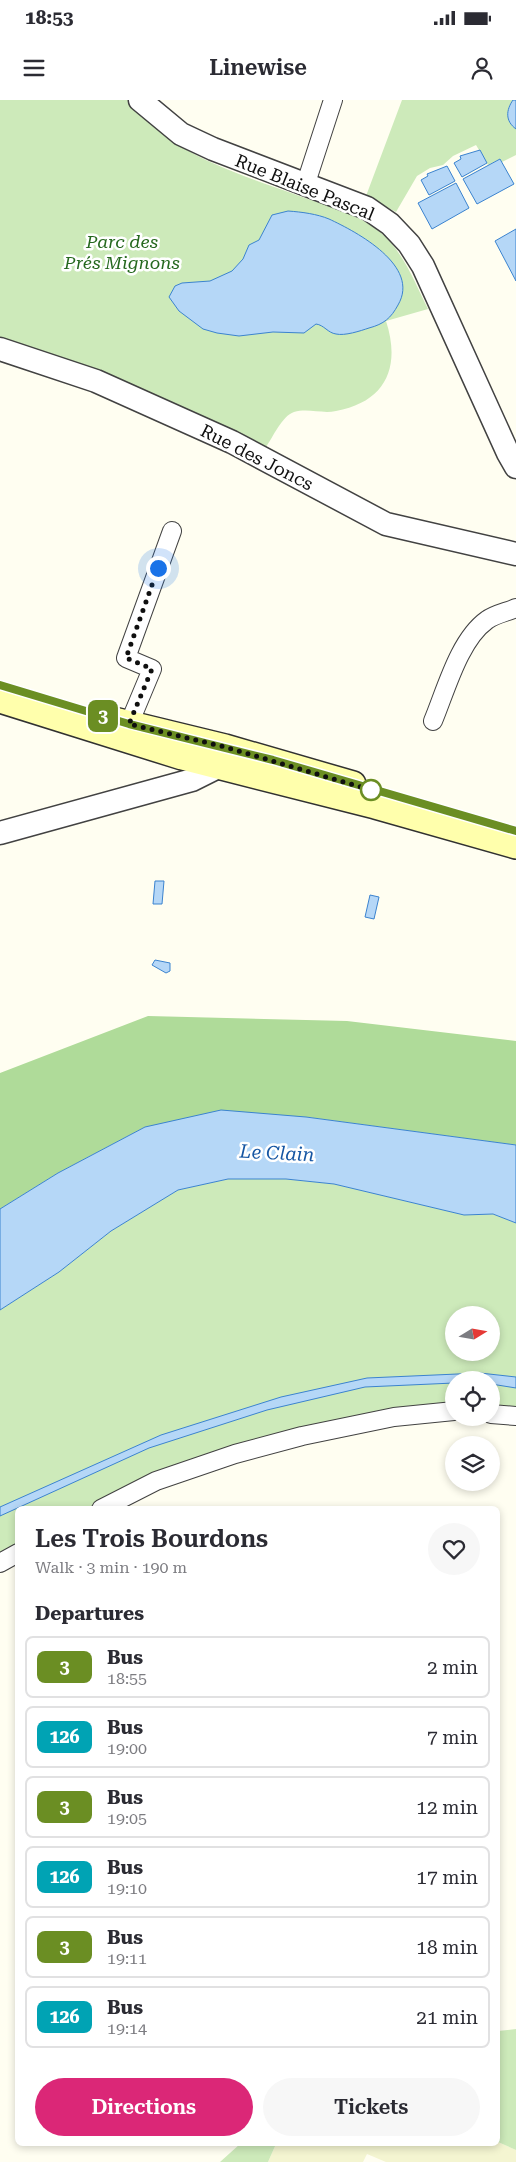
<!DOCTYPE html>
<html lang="en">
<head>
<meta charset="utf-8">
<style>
  :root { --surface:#fff; --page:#f7f7f7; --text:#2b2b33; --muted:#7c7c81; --line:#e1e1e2; --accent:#db2777 }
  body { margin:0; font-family:"Roboto Serif",serif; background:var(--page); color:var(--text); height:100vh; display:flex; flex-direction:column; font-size:19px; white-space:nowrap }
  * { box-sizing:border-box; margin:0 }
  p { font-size:16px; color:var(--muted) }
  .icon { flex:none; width:28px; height:28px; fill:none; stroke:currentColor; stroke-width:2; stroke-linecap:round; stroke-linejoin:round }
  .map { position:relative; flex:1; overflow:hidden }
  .side { position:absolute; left:15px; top:1406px; width:485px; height:640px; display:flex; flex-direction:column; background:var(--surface); border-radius:8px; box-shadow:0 2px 8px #0003 }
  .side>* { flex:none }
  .badge { padding:0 10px; border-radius:8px; font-size:18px; line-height:32px }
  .needle { width:32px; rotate:79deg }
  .tools { position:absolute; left:445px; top:1206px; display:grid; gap:10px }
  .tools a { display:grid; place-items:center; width:55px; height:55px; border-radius:50%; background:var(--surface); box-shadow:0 2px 8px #0003; font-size:25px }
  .you { position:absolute; width:25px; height:25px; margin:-12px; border:4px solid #fff; border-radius:50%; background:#1a73e8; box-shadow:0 0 0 8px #1a73e833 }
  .map>.badge { position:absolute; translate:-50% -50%; box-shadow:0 0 0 2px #fff }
  h2 { padding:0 20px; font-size:19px; line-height:45px }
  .round { display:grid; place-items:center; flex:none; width:52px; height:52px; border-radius:26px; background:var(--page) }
  .summary { display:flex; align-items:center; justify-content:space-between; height:85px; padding:0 20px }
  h1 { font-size:24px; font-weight:600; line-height:38px }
  .action { display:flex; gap:10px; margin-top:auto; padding:10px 20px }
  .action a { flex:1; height:58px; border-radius:30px; background:var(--accent); color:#fff; font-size:20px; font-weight:600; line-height:58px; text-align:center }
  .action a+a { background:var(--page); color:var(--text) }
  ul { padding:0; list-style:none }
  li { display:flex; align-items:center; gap:15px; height:62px; margin:0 10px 8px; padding:0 10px; border:2px solid var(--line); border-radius:8px }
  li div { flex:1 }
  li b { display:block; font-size:19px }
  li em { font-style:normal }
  li .badge { min-width:55px; font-weight:700; text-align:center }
  .status { display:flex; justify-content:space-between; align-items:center; height:35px; padding:0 25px; background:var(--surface); direction:ltr }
  .status svg { height:14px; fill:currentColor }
  header { display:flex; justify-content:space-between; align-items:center; height:65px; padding:0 20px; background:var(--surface); font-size:22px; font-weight:600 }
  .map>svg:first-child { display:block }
  .farmland { fill:#f4f5d1 }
  .green { fill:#cdeaba; fill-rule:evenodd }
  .forest { fill:#afdb99 }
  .water { fill:#b5d7f7; stroke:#3b83cf }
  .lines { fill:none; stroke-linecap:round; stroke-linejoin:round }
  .minor-casing { stroke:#424242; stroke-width:20 }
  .tertiary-casing { stroke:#424242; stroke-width:25 }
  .secondary-casing { stroke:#313131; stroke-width:28 }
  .minor { stroke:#fff; stroke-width:18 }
  .tertiary { stroke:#fff; stroke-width:22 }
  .secondary { stroke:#ffffac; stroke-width:25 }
  .line-casing { stroke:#fff; stroke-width:11 }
  .line { stroke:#6b8e23; stroke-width:8 }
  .walk { stroke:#0f0f0f; stroke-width:5; stroke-dasharray:0 9 }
  .stop-dot { fill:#fff; stroke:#6b8e23; stroke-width:2.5 }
  .labels { text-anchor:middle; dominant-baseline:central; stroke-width:5; stroke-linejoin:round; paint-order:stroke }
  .street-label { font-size:18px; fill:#0f0f0f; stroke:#fff }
  .park-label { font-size:18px; font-style:italic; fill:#25681e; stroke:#fff }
  .water-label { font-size:19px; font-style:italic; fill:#1656a3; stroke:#fff }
</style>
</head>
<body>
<div class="status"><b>18:53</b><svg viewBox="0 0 49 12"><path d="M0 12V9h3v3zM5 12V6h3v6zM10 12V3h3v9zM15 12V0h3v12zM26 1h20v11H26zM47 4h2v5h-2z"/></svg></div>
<header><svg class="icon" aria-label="menu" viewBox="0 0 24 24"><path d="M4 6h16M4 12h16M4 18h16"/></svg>Linewise<svg class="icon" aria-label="person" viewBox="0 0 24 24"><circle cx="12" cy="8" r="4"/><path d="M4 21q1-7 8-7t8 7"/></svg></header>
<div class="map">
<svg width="516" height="2062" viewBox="0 0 516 2062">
  <rect width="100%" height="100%" fill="#fffef1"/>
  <path class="farmland" d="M 498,2042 L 516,2050 L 516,2062 L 386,2062 L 367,2054 L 363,2062 L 268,2062 L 276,2044 Z"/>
  <path class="green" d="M 0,0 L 128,0 C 144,16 160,32 179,45 C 213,67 256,80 294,94 C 326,106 352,110 380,132 C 403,151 415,183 428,209 L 386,221 C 401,267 386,302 336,311 C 322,314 308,308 294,312 C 282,316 273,337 266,347 C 178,307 93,266 0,238 Z
    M 402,0 L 516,0 L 516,55 L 502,62 L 500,59 L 488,65 L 476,45 L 453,56 L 443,65 L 430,68 L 417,76 L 396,112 L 366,96 Z
    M 228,1079 L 286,1079 L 334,1084 L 464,1115 L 493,1114 L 516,1123 L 516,1317 L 491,1315 L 491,1280 L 454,1280 L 454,1311 L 302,1336 L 101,1409 L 18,1409 L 17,1453 L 0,1463 L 0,1210 L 59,1172 L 111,1131 L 178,1090 ZM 454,1215 L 491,1215 L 491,1252 L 454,1252 Z
    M 516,1929 L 516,2050 L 498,2042 L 498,1931 Z
    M 240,2044 L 276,2044 L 268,2062 L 220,2062 Z"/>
  <path class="forest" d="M 148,916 L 347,921 L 516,941 L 516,1045 L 306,1017 L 145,1027 L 58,1073 L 0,1109 L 0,973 Z"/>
  <path class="water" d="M 513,0 L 516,0 L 516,29 C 505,21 506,10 513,0 Z
    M 480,50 L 487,63 L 462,77 L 454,63 L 461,59 L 460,56 Z
    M 500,59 L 514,84 L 477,104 L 463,79 Z
    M 447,66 L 455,81 L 429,95 L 421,80 L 428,76 L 427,74 Z
    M 456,83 L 469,108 L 432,129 L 418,103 Z
    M 288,111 C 302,112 317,114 329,119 C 357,132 421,166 398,205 C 391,218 384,224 369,228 C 360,231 345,236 336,234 C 328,233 324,225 316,224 L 304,233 L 273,232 L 239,236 L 217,233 L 203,229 L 179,211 L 169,197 L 175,186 L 182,183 L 210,181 L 232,171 L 243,159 L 249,145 L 259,140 L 272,115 Z
    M 516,129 L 516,181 L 495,141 Z
    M 155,781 L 164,781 L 162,804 L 153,804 Z
    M 370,795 L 379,797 L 374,819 L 365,817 Z
    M 155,860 L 170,863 L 170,871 L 166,873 L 152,865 Z
    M 221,1010 L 306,1017 L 516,1045 L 516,1123 L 493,1114 L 464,1115 L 334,1084 L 286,1079 L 228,1079 L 178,1090 L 111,1131 L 59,1172 L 0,1210 L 0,1109 L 58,1073 L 145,1027 Z
    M 480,1273 L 516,1277 L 516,1288 L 491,1284 L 491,1280 L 454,1280 L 454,1283 L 365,1287 L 267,1310 L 149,1348 L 0,1416 L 0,1407 L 161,1335 L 281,1297 L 367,1278 Z"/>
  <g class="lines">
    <defs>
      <path id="minor" d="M 305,86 L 333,0
        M 433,621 C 446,590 459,540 487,520 C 495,514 507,512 516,508
        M 129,624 L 152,569 L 126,558 L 172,431
        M 491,1314 L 516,1316
        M 101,1409 L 156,1381 L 235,1354 L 302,1336 L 394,1317 L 454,1311
        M 0,1463 L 18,1453"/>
      <path id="tertiary" d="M 140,0 L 181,34 L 213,49 L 367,108 L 390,124 L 409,144 L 423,166 L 508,353 L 516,367
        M 0,249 L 96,281 L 232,342 L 386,424 L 516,454
        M 0,733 L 192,680 L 218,667 L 222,655"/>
      <path id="secondary" d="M 0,600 L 182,657 L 375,706 L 516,746
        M 114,620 L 225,647 L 353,684"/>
    </defs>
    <use href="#minor" class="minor-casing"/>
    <use href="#tertiary" class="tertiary-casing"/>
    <use href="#secondary" class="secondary-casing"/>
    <use href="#minor" class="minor"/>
    <use href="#tertiary" class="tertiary"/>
    <use href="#secondary" class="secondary"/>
  </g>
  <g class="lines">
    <defs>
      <path id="line" d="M 0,585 L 129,624 L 273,660 L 516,731"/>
    </defs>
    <use href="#line" class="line-casing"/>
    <use href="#line" class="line"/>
    <path class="walk" d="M 158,468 L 126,558 L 152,569 L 129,624 L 225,647 L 371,690"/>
  </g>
  <circle class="stop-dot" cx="371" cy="690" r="10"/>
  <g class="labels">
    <g class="street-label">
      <text transform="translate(305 87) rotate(22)">Rue Blaise Pascal</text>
      <text transform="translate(257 357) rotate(27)">Rue des Joncs</text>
    </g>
    <g class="park-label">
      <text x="122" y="141">Parc des<tspan x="122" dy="21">Prés Mignons</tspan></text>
    </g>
    <g class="water-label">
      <text transform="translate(277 1053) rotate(3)">Le Clain</text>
    </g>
  </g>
</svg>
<div class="tools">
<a><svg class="needle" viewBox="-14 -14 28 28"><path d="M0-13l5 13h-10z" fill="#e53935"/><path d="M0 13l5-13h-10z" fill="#7c7c81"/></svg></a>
<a><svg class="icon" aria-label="locate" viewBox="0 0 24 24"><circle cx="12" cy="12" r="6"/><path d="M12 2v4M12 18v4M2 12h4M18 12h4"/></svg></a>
<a><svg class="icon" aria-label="layers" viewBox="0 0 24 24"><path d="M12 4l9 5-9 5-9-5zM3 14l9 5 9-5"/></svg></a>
</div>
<div class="you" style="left:158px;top:468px"></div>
<b class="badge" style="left:103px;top:616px;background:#6b8e23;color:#fff">3</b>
<section class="side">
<div class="summary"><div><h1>Les Trois Bourdons</h1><p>Walk · 3 min · 190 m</p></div><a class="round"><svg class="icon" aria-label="heart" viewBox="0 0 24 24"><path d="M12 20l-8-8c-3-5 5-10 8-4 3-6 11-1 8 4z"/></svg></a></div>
<h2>Departures</h2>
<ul>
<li><span class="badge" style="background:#6b8e23;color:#fff">3</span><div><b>Bus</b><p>18:55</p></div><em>2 min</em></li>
<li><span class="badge" style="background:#00a3b4;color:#fff">126</span><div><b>Bus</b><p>19:00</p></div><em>7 min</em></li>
<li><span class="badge" style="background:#6b8e23;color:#fff">3</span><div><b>Bus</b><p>19:05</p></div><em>12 min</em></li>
<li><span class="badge" style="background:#00a3b4;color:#fff">126</span><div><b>Bus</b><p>19:10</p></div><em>17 min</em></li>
<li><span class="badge" style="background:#6b8e23;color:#fff">3</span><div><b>Bus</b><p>19:11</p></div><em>18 min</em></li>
<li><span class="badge" style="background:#00a3b4;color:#fff">126</span><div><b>Bus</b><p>19:14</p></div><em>21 min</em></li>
</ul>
<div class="action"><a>Directions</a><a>Tickets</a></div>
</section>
</div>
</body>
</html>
